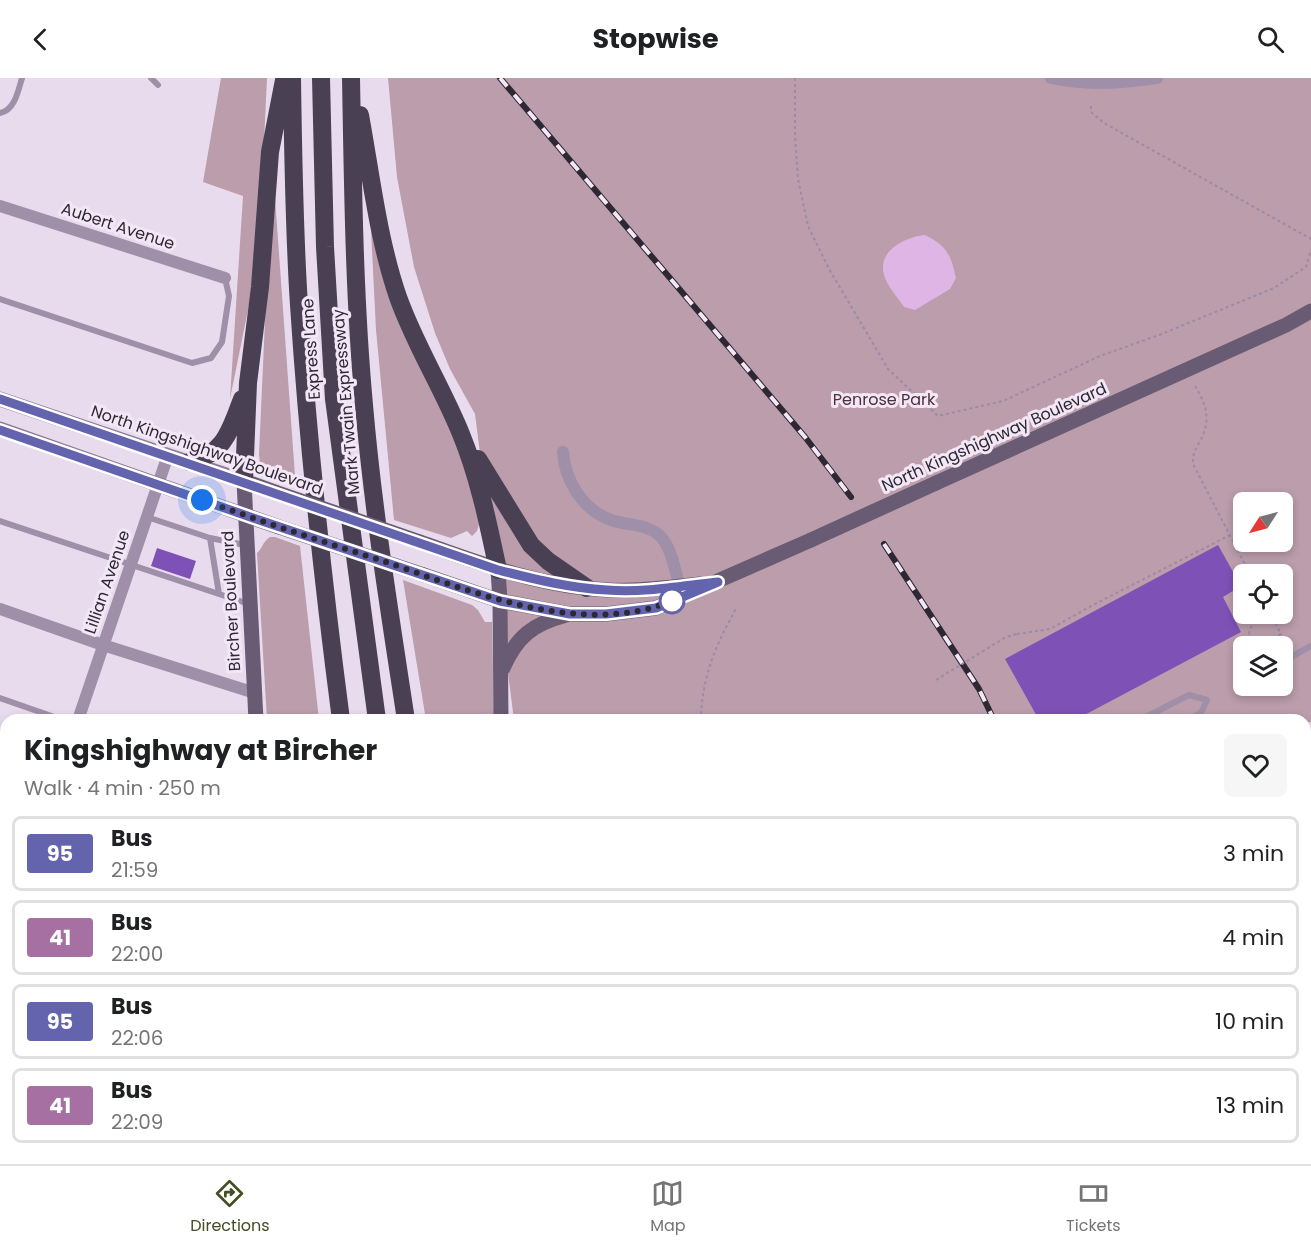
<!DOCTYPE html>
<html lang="en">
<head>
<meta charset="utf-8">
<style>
  :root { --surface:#fff; --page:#f6f6f6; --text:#202124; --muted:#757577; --line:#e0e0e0; --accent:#434f22 }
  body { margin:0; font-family:Poppins,sans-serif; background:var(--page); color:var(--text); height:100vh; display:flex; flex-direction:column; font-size:22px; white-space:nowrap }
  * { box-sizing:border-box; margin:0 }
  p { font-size:20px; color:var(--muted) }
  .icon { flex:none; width:33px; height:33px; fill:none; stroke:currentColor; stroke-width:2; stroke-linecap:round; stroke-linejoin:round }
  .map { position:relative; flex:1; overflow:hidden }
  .side { position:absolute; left:0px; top:636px; width:1311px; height:450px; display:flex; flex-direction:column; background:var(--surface); border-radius:18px 18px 0 0; box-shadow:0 3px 9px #0003 }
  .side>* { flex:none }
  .badge { padding:0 12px; border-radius:4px; font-size:21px; line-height:39px }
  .needle { width:39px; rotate:234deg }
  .controls { position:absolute; left:1233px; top:414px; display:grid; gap:12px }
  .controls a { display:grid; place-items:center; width:60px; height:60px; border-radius:9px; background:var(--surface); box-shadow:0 3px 9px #0003; font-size:30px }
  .you { position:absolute; width:30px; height:30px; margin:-15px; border:4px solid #fff; border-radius:50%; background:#1a73e8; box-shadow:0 0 0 9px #1a73e833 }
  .map>.badge { position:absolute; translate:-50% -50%; box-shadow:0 0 0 3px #fff }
  .round { display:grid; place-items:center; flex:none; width:63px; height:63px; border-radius:9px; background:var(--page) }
  .summary { display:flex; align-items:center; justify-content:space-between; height:102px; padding:0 24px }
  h1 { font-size:28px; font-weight:700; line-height:45px }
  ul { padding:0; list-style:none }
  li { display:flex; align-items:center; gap:18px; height:75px; margin:0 12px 9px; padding:0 12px; border:3px solid var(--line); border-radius:9px }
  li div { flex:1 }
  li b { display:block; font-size:22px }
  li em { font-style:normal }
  li .badge { min-width:66px; font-weight:700; text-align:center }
  header { display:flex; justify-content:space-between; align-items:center; height:78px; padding:0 24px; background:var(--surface); font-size:27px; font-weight:700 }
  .dock { display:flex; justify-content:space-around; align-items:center; height:84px; border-top:2px solid var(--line); background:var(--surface); font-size:16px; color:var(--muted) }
  .dock a { display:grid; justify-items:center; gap:3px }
  .dock .current { color:var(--accent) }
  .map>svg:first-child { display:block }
  .green { fill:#bb9dab; fill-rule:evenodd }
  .sand { fill:#dfb5e6 }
  .building { fill:#7e51b7 }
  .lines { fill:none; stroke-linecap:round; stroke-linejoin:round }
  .path { stroke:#9c8aa6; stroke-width:2; stroke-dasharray:3 3; stroke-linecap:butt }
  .service { stroke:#9f8fa8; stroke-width:6 }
  .minor { stroke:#9f8fa8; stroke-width:12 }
  .secondary { stroke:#8b7a98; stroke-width:15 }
  .primary { stroke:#685b73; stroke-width:15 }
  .motorway { stroke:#494053; stroke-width:18 }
  .rail-casing { stroke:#2d2833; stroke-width:6 }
  .rail { stroke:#f3e7f7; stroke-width:4; stroke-dasharray:11; stroke-linecap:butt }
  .path-bridge { stroke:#9c8aa6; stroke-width:2; stroke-dasharray:3 3; stroke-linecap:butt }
  .primary-bridge { stroke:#685b73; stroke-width:15 }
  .line-casing { stroke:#fff; stroke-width:14 }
  .line { stroke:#6364ad; stroke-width:9 }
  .walk { stroke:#2d2833; stroke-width:6; stroke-dasharray:0 10.8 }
  .stop-dot { fill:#fff; stroke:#6364ad; stroke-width:3 }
  .labels { text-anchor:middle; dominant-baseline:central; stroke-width:6; stroke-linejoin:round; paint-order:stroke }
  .street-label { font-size:16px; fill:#2d2833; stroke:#f3e7f7 }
  .park-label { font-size:16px; fill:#4e2f3c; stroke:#f3e7f7 }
</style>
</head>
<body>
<header><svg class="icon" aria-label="back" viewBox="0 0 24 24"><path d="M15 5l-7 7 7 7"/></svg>Stopwise<svg class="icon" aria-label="search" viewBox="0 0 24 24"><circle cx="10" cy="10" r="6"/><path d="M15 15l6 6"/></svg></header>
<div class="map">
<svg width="1311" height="1086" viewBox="0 0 1311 1086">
  <rect width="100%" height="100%" fill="#e9dbee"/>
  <path class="green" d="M 221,0 L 267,0 L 262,107 L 251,217 L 230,321 L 243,118 L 203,104 Z
    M 388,0 L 1311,0 L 1311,644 L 1305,645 L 1305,642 L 514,642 L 475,336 L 450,291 L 435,255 L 414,189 L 397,99 ZM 1244,424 L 1282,424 L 1282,464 L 1244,464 ZM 1244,496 L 1282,496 L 1282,536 L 1244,536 ZM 1244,568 L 1282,568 L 1282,608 L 1244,608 Z
    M 274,106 L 295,398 L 268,399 L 260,386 L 259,376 L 268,176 Z
    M 371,152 L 464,382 L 479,446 L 477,453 L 472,458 L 467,453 L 451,460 L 394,442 L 376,252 Z
    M 270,459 L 275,459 L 300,468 L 319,642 L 267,642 L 257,475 C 263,470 262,464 270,459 Z
    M 403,502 L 472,527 L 478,532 L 485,544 L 492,544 L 494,642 L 426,642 Z"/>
  <path class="sand" d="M 925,157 C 947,168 951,177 956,200 L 950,211 L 915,232 L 904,229 C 898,220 887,208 884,197 C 877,172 906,159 925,157 Z"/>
  <path class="building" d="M 1218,467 L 1241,508 L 1223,519 L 1241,554 L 1075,642 L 1039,642 L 1005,581 Z
    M 157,470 L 196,483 L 190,501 L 151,488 Z"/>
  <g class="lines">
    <path class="path" d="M 795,0 L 795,58 L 798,101 L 808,148 L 829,191 L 888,291 L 938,338 L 1003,323 L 1100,278 L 1159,257 L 1274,210 L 1306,189 L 1311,172
      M 1091,28 L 1091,34 L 1104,45 L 1311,161
      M 1195,308 C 1207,327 1211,343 1200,363 C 1196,371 1192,377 1193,386 L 1250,496
      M 1255,536 L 1249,556 L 1255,568 L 1281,556 L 1271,536
      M 1017,556 L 1050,551 L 1093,527 L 1230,457
      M 701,642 C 701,616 708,588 719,564 C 724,552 731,541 736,530"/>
    <path class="service" d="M 151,0 L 158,7
      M 0,35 C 15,32 18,13 22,0
      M 0,221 L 192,285 L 211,280 L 222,264 L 229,218 L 225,200
      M 147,439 L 210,460 L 245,467
      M 0,443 L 249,526
      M 210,460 L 219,516
      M 1282,584 L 1311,568
      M 1240,615 L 1249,608
      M 0,620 L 63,642
      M 1140,642 L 1189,617 L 1207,622 L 1201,635 L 1187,642
      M 0,797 L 6,799
      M 0,992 L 6,994
      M 259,1080 L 276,1086
      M 585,1080 L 586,1086
      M 760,1080 L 760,1086
      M 938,1080 L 939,1086
      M 1283,1080 L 1283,1086
      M 854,1086 L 902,1080"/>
    <path class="minor" d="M 1051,0 C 1089,8 1119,5 1157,0
      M 0,128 L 225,200
      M 563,374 C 565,403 583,432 611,442 C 628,448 645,445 659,457 C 672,469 674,491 680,508
      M 0,531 L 103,567 L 255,615
      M 78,642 L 168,377
      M 0,707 L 6,710
      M 0,870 L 6,852
      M 0,889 L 6,891
      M 1305,1069 L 1311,1068
      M 1156,1086 L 1210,1080"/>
    <path class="secondary" d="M 0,321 L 244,403
      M 0,351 L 245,437"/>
    <path class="primary" d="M 936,405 L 1286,247 L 1311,233
      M 245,437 L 279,449
      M 420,464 C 481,486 542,509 608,512 C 638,514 669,509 700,506
      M 498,492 L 500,523 L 501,642
      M 424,497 L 500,523 L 570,536 L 606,536 L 656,530 L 811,462
      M 503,590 C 517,558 533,546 566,537
      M 256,642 L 244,403 L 275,414
      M 286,1080 L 287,1086
      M 549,1080 L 550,1086"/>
    <path class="motorway" d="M 292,0 C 293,76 294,151 299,227 C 308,366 323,504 341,642
      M 321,0 L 325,169 L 334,321 L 377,642
      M 351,0 C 353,109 354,218 364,327 C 373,432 390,537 406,642
      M 360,37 C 371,97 378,161 398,219 C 415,267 442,309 461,356 C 479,400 488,445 498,492
      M 478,381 L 531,467 L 548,483 L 587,510
      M 189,384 C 225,376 230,352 242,321
      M 244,403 L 248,305 L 260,209 L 270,74 L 284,2
      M 400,1080 L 401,1086
      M 442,1080 L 442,1086
      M 465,1080 L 466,1086
      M 485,1080 L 487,1086
      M 351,1086 L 351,1080"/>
    <defs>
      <path id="rail" d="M 500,0 L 805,359 L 851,419
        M 884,466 L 979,611 L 994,642
        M 1305,995 L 1311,991
        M 1151,1080 L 1153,1086
        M 1226,1080 L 1227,1086
        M 1239,1086 L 1242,1080"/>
    </defs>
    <use href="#rail" class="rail-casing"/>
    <use href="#rail" class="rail"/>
    <path class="path-bridge" d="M 936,602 L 1006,559 L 1017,556"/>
    <path class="primary-bridge" d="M 275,414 L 420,464
      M 279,449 L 424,497
      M 811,462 L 936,405"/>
  </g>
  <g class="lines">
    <defs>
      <path id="line" d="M 0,321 L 498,492 C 534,501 569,510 607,512 C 643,515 681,508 718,504 L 656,530 L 606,536 L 570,536 L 500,523 L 262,443 L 0,352"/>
    </defs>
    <use href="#line" class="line-casing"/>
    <use href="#line" class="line"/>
    <path class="walk" d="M 202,422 C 261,443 320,463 380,482 C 471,513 582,562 677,521 L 672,523"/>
  </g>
  <circle class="stop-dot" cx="672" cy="523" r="12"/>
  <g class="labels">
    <g class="street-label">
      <text transform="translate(118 148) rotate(18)">Aubert Avenue</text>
      <text transform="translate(311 271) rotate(-94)">Express Lane</text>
      <text transform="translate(346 324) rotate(-95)">Mark Twain Expressway</text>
      <text transform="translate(994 359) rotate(-24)">North Kingshighway Boulevard</text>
      <text transform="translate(207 372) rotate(19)">North Kingshighway Boulevard</text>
      <text transform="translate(107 504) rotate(-71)">Lillian Avenue</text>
      <text transform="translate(231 523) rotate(-93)">Bircher Boulevard</text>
    </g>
    <g class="park-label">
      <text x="884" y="321">Penrose Park</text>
    </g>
  </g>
</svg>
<div class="controls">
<a><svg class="needle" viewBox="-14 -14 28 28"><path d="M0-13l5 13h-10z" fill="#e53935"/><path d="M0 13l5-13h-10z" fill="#757577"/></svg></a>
<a><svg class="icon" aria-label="locate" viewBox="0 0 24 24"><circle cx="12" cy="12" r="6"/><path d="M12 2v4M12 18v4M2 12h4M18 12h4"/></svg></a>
<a><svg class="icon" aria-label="layers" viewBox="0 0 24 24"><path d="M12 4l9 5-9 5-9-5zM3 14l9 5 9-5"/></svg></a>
</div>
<div class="you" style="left:202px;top:422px"></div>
<section class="side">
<div class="summary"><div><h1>Kingshighway at Bircher</h1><p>Walk · 4 min · 250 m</p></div><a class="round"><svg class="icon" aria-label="heart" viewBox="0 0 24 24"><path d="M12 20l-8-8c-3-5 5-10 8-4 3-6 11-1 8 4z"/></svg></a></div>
<ul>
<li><span class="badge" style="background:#6364ad;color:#fff">95</span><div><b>Bus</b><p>21:59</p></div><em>3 min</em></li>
<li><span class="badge" style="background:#a670a3;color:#fff">41</span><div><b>Bus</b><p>22:00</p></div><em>4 min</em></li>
<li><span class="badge" style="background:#6364ad;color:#fff">95</span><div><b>Bus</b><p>22:06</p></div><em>10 min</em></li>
<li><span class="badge" style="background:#a670a3;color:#fff">41</span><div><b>Bus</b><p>22:09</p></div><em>13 min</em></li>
</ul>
</section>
</div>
<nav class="dock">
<a class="current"><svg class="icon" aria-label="directions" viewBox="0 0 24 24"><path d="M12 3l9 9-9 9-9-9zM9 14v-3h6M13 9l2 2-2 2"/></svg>Directions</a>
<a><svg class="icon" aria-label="map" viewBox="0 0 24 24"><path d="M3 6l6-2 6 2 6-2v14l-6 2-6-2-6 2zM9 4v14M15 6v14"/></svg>Map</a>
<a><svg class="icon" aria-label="tickets" viewBox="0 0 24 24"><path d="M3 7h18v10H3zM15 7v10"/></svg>Tickets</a>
</nav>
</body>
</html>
